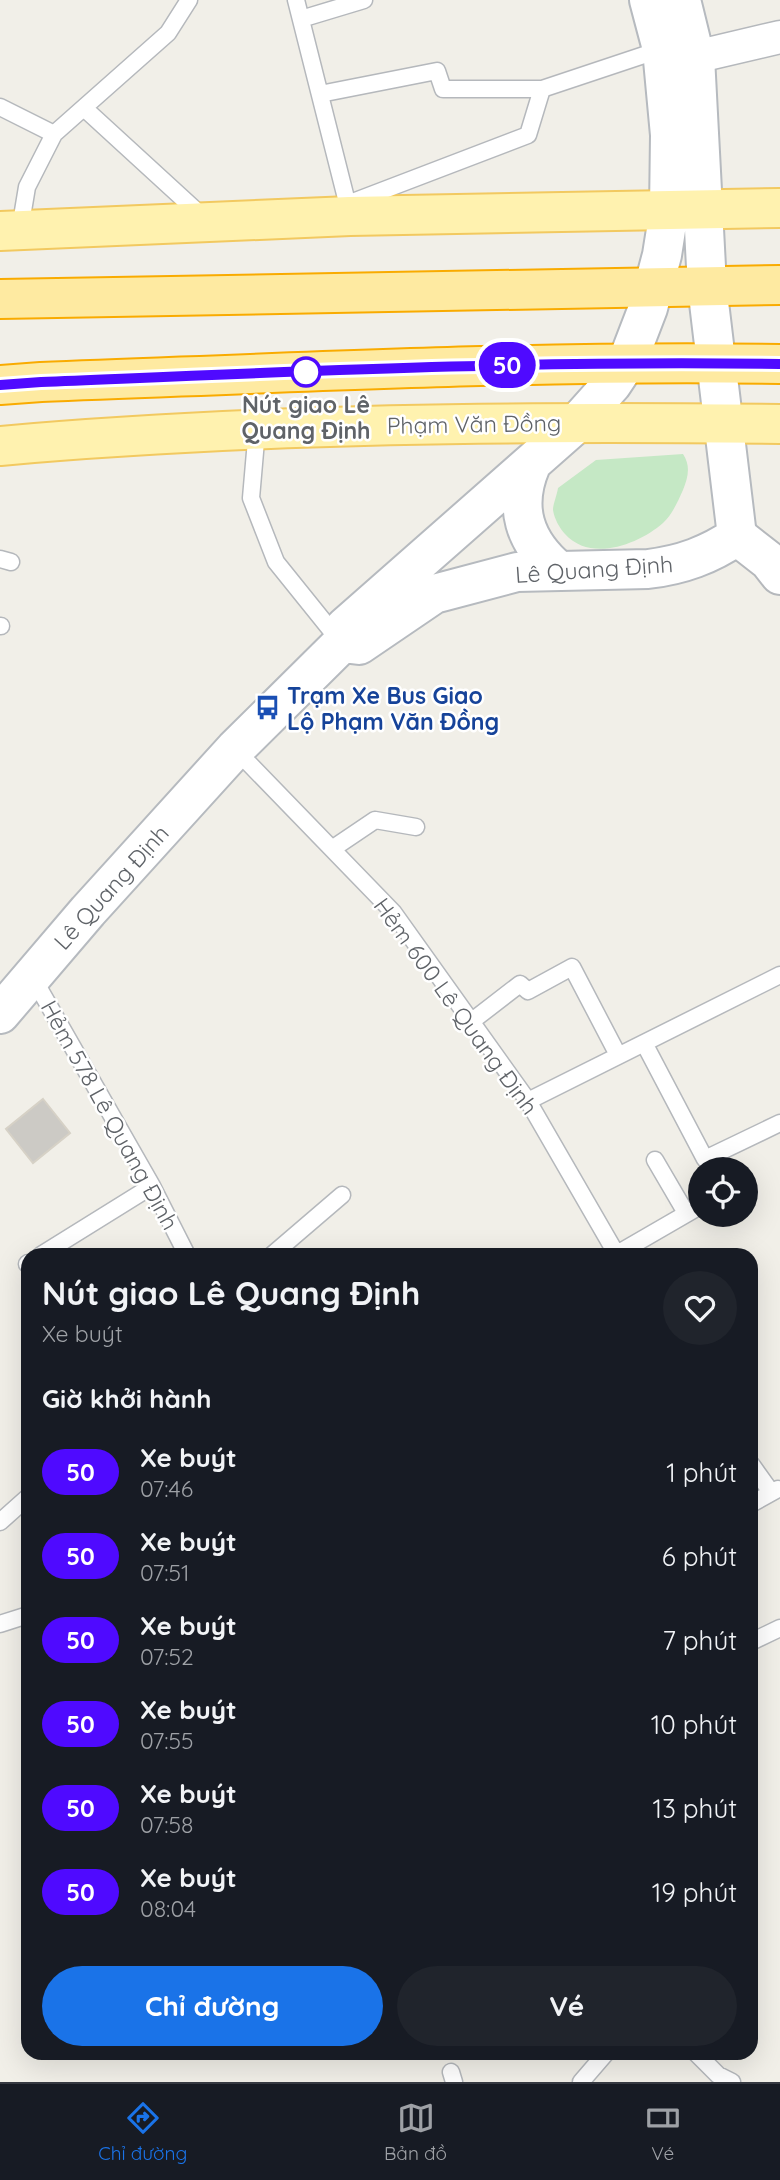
<!DOCTYPE html>
<html lang="vi">
<head>
<meta charset="utf-8">
<style>
  :root { --surface:#171b24; --page:#20242c; --text:#f1f3f6; --muted:#9ea1a6; --line:#363941; --accent:#1a73e8 }
  body { margin:0; font-family:Quicksand,sans-serif; background:var(--page); color:var(--text); height:100vh; display:flex; flex-direction:column; font-size:26px; white-space:nowrap }
  * { box-sizing:border-box; margin:0 }
  p { font-size:23px; color:var(--muted) }
  .icon { flex:none; width:38px; height:38px; fill:none; stroke:currentColor; stroke-width:2; stroke-linecap:round; stroke-linejoin:round }
  .map { position:relative; flex:1; overflow:hidden }
  .drawer { position:absolute; left:21px; top:1248px; width:737px; height:812px; display:flex; flex-direction:column; background:var(--surface); border-radius:21px; box-shadow:0 7px 28px #0002 }
  .drawer>* { flex:none }
  .badge { padding:0 14px; border-radius:23px; font-size:24px; line-height:46px }
  .controls { position:absolute; left:688px; top:1157px; display:grid; gap:14px }
  .controls a { display:grid; place-items:center; width:70px; height:70px; border-radius:50%; background:var(--surface); box-shadow:0 7px 28px #0002; font-size:35px }
  .map>.badge { position:absolute; translate:-50% -50%; box-shadow:0 0 0 4px #fff }
  h2 { padding:0 21px; font-size:26px; line-height:63px }
  .round { display:grid; place-items:center; flex:none; width:74px; height:74px; border-radius:37px; background:var(--page) }
  .summary { display:flex; align-items:center; justify-content:space-between; height:119px; padding:0 21px }
  h1 { font-size:33px; font-weight:800; line-height:52px }
  .cta { display:flex; gap:14px; margin-top:auto; padding:14px 21px }
  .cta a { flex:1; height:80px; border-radius:42px; background:var(--accent); color:#fff; font-size:28px; font-weight:800; line-height:80px; text-align:center }
  .cta a+a { background:var(--page); color:var(--text) }
  ul { padding:0; list-style:none }
  li { display:flex; align-items:center; gap:21px; height:84px; padding:0 21px }
  li div { flex:1 }
  li b { display:block; font-size:26px }
  li em { font-style:normal }
  li .badge { min-width:77px; font-weight:700; text-align:center }
  .tabs { display:flex; justify-content:space-around; align-items:center; height:98px; border-top:2px solid var(--line); background:var(--surface); font-size:19px; color:var(--muted) }
  .tabs a { display:grid; justify-items:center; gap:4px }
  .tabs .on { color:var(--accent) }
  .map>svg:first-child { display:block }
  .green { fill:#c5e8c5 }
  .building { fill:#cccac5; stroke:#d6d1c6; stroke-width:2 }
  .lines { fill:none; stroke-linecap:round; stroke-linejoin:round }
  .service-casing { stroke:#b5b8bc; stroke-width:19 }
  .minor-casing { stroke:#b5b8bc; stroke-width:35 }
  .tertiary-casing { stroke:#b5b8bc; stroke-width:42 }
  .secondary-casing { stroke:#b6babf; stroke-width:42 }
  .primary-casing { stroke:#f2c960; stroke-width:42 }
  .trunk-casing { stroke:#f9ab00; stroke-width:42 }
  .service { stroke:#fff; stroke-width:16 }
  .minor { stroke:#fff; stroke-width:32 }
  .tertiary { stroke:#fff; stroke-width:38 }
  .secondary { stroke:#fff; stroke-width:38 }
  .primary { stroke:#fff2af; stroke-width:38 }
  .trunk { stroke:#feeaa1; stroke-width:38 }
  .line-casing { stroke:#fff; stroke-width:16 }
  .line { stroke:#4f0aff; stroke-width:10 }
  .stop-dot { fill:#fff; stroke:#4f0aff; stroke-width:3.5 }
  .labels { text-anchor:middle; dominant-baseline:central; stroke-width:5; stroke-linejoin:round; paint-order:stroke }
  .stop-label { font-size:23px; font-weight:bold; fill:#5f6368; stroke:#fff }
  .street-label { font-size:23px; fill:#5f6368; stroke:#fff }
  .transit-label { font-size:23px; font-weight:bold; fill:#164399; stroke:#fff; text-anchor:start }
</style>
</head>
<body>
<div class="map">
<svg width="780" height="2082" viewBox="0 0 780 2082">
  <rect width="100%" height="100%" fill="#f1efe8"/>
  <path class="green" d="M 683,454 C 691,466 688,477 683,490 C 678,501 672,515 663,523 C 639,544 591,563 565,534 C 560,529 554,518 553,510 C 553,504 557,495 558,488 L 596,460 Z"/>
  <path class="building" d="M 43,1099 L 70,1133 L 33,1163 L 6,1129 Z"/>
  <g class="lines">
    <defs>
      <path id="service" d="M 296,0 L 350,214
        M 301,19 L 364,0
        M 320,94 L 437,71 L 443,89 L 542,89 L 662,49
        M 0,107 L 54,134
        M 84,108 L 203,217
        M 350,203 L 528,135 L 542,89
        M 20,229 L 27,187 L 54,134 L 168,33 L 189,0
        M 257,429 L 251,498 L 276,562 L 338,639
        M 0,559 L 11,562
        M 0,626 L 1,626
        M 235,749 L 393,912 L 528,1101 L 617,1255
        M 332,849 L 375,820 L 416,827
        M 32,976 L 152,1186 L 187,1255
        M 472,1021 L 520,984 L 528,991 L 572,967 L 618,1055
        M 644,1043 L 705,1159 L 780,1123
        M 528,1101 L 780,975
        M 655,1160 L 686,1213
        M 617,1254 L 700,1206
        M 41,1255 L 152,1186
        M 272,1255 L 342,1195
        M 27,1264 L 28,1263
        M 751,1464 L 771,1492
        M 751,1504 L 778,1489
        M 0,1522 L 28,1497
        M 0,1624 L 28,1615
        M 751,1642 L 780,1628
        M 696,2053 L 718,2075 L 732,2082
        M 451,2072 L 454,2082
        M 581,2082 L 606,2053"/>
      <path id="minor" d="M 695,57 L 780,37"/>
      <path id="tertiary" d="M 737,536 L 769,561 L 780,575"/>
      <path id="secondary" d="M 531,465 C 513,507 524,542 559,571
        M 342,643 L 359,645 L 434,594 L 517,572 L 648,569 C 682,565 709,555 737,536 L 707,286 L 695,57 L 681,0
        M 0,1014 L 88,911 L 235,749 L 342,643 L 345,627 L 578,422 L 612,384 L 628,360 L 648,308 L 662,255 L 669,211 L 670,135 L 662,49 L 649,0"/>
      <path id="primary" d="M 0,231 L 350,216 L 780,208
        M 0,446 C 260,423 520,421 780,424"/>
      <path id="trunk" d="M 0,299 L 780,285
        M 0,385 L 41,382 C 287,373 534,360 780,364"/>
    </defs>
    <use href="#service" class="service-casing"/>
    <use href="#minor" class="minor-casing"/>
    <use href="#tertiary" class="tertiary-casing"/>
    <use href="#secondary" class="secondary-casing"/>
    <use href="#primary" class="primary-casing"/>
    <use href="#trunk" class="trunk-casing"/>
    <use href="#service" class="service"/>
    <use href="#minor" class="minor"/>
    <use href="#tertiary" class="tertiary"/>
    <use href="#secondary" class="secondary"/>
    <use href="#primary" class="primary"/>
    <use href="#trunk" class="trunk"/>
  </g>
  <g class="lines">
    <defs>
      <path id="line" d="M 0,385 L 41,382 C 287,372 534,360 780,364"/>
    </defs>
    <use href="#line" class="line-casing"/>
    <use href="#line" class="line"/>
  </g>
  <defs>
    <symbol id="bus-bare" viewBox="-9 -9 18 18"><path d="M-5-6H5V4H4V6H2V4H-2V6H-4V4H-5ZM-3.5-4V0h7V-4ZM-3.5 1.2v1.5H-2V1.2ZM2 1.2v1.5H3.5V1.2Z" fill="#1a4fb4" stroke="#fff" stroke-width="2.5" paint-order="stroke"/></symbol>
  </defs>
  <g fill-rule="evenodd">
    <use href="#bus-bare" x="250" y="690" width="35" height="35"/>
  </g>
  <circle class="stop-dot" cx="306" cy="372" r="14"/>
  <g class="labels">
    <g class="stop-label">
      <text x="306" y="404">Nút giao Lê<tspan x="306" dy="26">Quang Định</tspan></text>
    </g>
    <g class="street-label">
      <text transform="translate(474 424) rotate(-1)">Phạm Văn Đồng</text>
      <text transform="translate(594 569) rotate(-4)">Lê Quang Định</text>
      <text transform="translate(111 887) rotate(-48)">Lê Quang Định</text>
      <text transform="translate(456 1006) rotate(54)">Hẻm 600 Lê Quang Định</text>
      <text transform="translate(110 1115) rotate(61)">Hẻm 578 Lê Quang Định</text>
    </g>
    <g class="transit-label">
      <text x="287" y="695">Trạm Xe Bus Giao<tspan x="287" dy="26">Lộ Phạm Văn Đồng</tspan></text>
    </g>
  </g>
</svg>
<div class="controls">
<a><svg class="icon" aria-label="locate" viewBox="0 0 24 24"><circle cx="12" cy="12" r="6"/><path d="M12 2v4M12 18v4M2 12h4M18 12h4"/></svg></a>
</div>
<b class="badge" style="left:507px;top:365px;background:#4f0aff;color:#fff">50</b>
<section class="drawer">
<div class="summary"><div><h1>Nút giao Lê Quang Định</h1><p>Xe buýt</p></div><a class="round"><svg class="icon" aria-label="heart" viewBox="0 0 24 24"><path d="M12 20l-8-8c-3-5 5-10 8-4 3-6 11-1 8 4z"/></svg></a></div>
<h2>Giờ khởi hành</h2>
<ul>
<li><span class="badge" style="background:#4f0aff;color:#fff">50</span><div><b>Xe buýt</b><p>07:46</p></div><em>1 phút</em></li>
<li><span class="badge" style="background:#4f0aff;color:#fff">50</span><div><b>Xe buýt</b><p>07:51</p></div><em>6 phút</em></li>
<li><span class="badge" style="background:#4f0aff;color:#fff">50</span><div><b>Xe buýt</b><p>07:52</p></div><em>7 phút</em></li>
<li><span class="badge" style="background:#4f0aff;color:#fff">50</span><div><b>Xe buýt</b><p>07:55</p></div><em>10 phút</em></li>
<li><span class="badge" style="background:#4f0aff;color:#fff">50</span><div><b>Xe buýt</b><p>07:58</p></div><em>13 phút</em></li>
<li><span class="badge" style="background:#4f0aff;color:#fff">50</span><div><b>Xe buýt</b><p>08:04</p></div><em>19 phút</em></li>
</ul>
<div class="cta"><a>Chỉ đường</a><a>Vé</a></div>
</section>
</div>
<nav class="tabs">
<a class="on"><svg class="icon" aria-label="directions" viewBox="0 0 24 24"><path d="M12 3l9 9-9 9-9-9zM9 14v-3h6M13 9l2 2-2 2"/></svg>Chỉ đường</a>
<a><svg class="icon" aria-label="map" viewBox="0 0 24 24"><path d="M3 6l6-2 6 2 6-2v14l-6 2-6-2-6 2zM9 4v14M15 6v14"/></svg>Bản đồ</a>
<a><svg class="icon" aria-label="tickets" viewBox="0 0 24 24"><path d="M3 7h18v10H3zM15 7v10"/></svg>Vé</a>
</nav>
</body>
</html>
